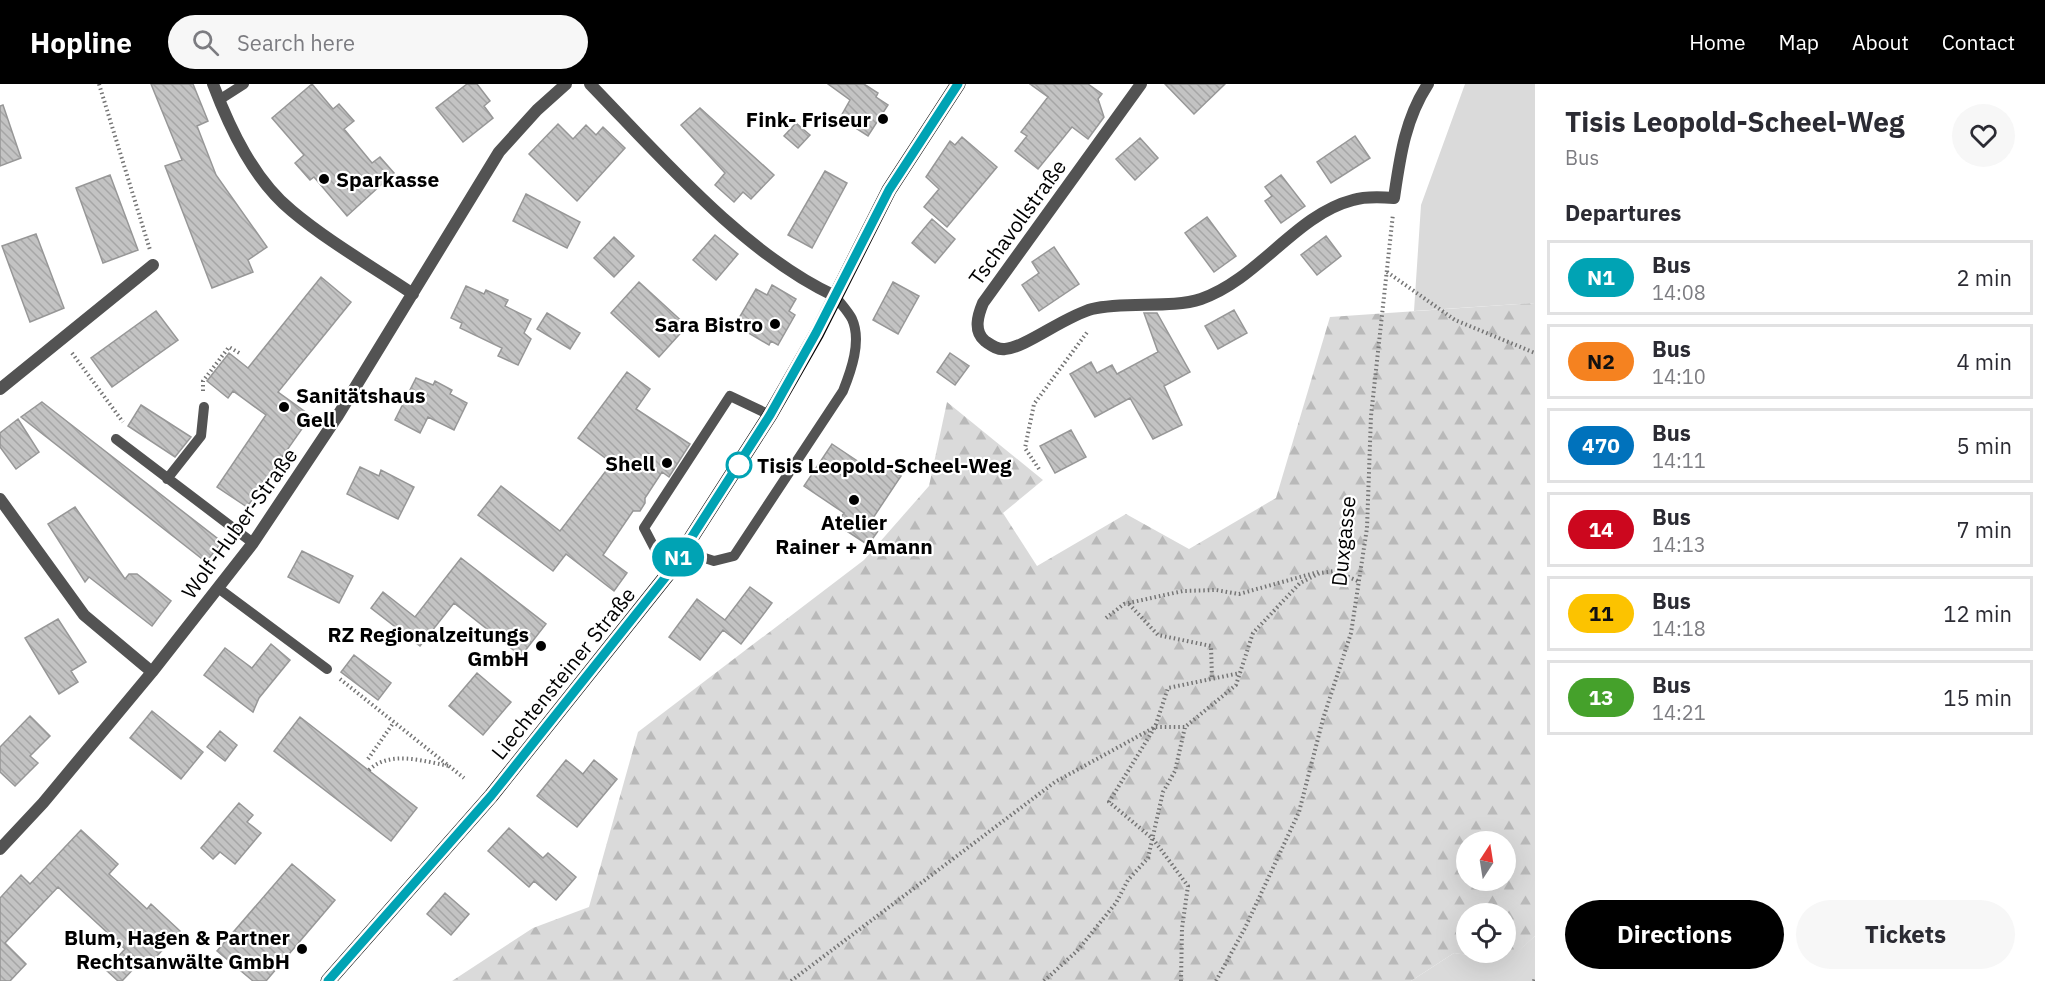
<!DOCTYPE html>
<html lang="en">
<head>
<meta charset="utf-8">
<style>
  :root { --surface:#fff; --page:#f7f7f7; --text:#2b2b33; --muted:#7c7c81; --line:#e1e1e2; --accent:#000 }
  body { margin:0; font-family:"IBM Plex Sans",sans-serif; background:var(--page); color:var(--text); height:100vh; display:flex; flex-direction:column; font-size:22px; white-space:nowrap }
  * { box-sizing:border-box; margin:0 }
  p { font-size:20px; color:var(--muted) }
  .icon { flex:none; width:33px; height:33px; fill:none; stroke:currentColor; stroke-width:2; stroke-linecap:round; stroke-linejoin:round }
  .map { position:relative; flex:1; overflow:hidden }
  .sheet { display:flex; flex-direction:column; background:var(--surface); width:510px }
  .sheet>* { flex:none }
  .badge { padding:0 12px; border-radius:20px; font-size:21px; line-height:39px }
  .needle { width:39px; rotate:12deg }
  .tools { position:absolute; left:1456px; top:747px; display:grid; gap:12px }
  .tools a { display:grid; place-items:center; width:60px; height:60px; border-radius:50%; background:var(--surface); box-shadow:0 6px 24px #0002; font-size:30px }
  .map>.badge { position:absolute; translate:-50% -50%; box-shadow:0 0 0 3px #fff }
  h2 { padding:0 30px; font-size:22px; line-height:54px }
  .round { display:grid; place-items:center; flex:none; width:63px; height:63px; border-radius:32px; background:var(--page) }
  .overview { display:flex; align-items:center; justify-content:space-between; height:102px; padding:0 30px }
  h1 { font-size:28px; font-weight:700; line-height:45px }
  .action { display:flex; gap:12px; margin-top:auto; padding:12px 30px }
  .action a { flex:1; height:69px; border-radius:36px; background:var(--accent); color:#fff; font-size:24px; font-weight:700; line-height:69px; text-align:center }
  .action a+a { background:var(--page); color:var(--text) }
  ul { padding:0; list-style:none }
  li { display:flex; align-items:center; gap:18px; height:75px; margin:0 12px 9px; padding:0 18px; border:3px solid var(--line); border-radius:0px }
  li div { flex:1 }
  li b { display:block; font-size:22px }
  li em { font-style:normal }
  li .badge { min-width:66px; font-weight:700; text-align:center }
  header { display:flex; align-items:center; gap:36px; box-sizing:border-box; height:84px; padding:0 30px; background:var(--accent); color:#fff }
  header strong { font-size:28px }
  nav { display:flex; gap:33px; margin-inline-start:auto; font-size:21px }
  .search { width:420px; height:54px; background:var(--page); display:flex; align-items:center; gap:15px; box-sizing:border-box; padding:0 21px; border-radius:33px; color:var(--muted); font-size:22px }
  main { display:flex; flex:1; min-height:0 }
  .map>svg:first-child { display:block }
  .green { fill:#dadada }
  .forest { fill:url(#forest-firs); fill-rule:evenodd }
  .building { fill:url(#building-back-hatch); stroke:#979797; stroke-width:1.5 }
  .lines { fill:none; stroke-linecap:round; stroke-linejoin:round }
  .path { stroke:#757575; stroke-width:4; stroke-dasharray:1.5 3; stroke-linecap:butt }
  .service { stroke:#535353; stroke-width:10 }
  .minor { stroke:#535353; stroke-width:12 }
  .primary { stroke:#000; stroke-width:15 }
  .line-casing { stroke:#fff; stroke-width:14 }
  .line { stroke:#00a3b4; stroke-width:9 }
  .poi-dot { fill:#000; stroke:#fff; stroke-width:2 }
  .stop-dot { fill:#fff; stroke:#00a3b4; stroke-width:3 }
  .labels { text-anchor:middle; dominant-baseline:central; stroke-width:4.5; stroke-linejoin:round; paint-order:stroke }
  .poi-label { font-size:21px; font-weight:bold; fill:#000; stroke:#fff; text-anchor:end }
  .street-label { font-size:21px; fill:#000; stroke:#fff }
  .stop-label { font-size:21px; font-weight:bold; fill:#000; stroke:#fff; text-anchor:start }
</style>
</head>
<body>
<header>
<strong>Hopline</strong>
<div class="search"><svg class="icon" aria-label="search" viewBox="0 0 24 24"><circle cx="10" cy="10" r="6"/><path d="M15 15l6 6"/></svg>Search here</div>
<nav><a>Home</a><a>Map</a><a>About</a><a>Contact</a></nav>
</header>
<main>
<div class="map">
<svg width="1535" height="897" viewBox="0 0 1535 897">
  <defs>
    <pattern id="forest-firs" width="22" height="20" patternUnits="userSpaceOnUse" patternTransform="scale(1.5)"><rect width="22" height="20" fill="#dadada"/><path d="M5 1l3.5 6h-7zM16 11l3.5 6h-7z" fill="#b9b9b9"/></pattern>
    <pattern id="building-back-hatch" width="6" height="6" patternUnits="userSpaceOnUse" patternTransform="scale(1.5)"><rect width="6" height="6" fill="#c3c3c3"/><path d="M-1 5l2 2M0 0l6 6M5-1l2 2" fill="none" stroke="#a6a6a6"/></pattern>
  </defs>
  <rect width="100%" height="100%" fill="#fff"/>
  <path class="green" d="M 1465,0 L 1535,0 L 1535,219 L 1414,227 L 1421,121 Z
    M 1535,852 L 1535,897 L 1411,897 L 1454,869 L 1508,876 Z"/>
  <path class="forest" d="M 1535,219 L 1535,852 L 1508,877 L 1454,869 L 1411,897 L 452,897 L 533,844 L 589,823 L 638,648 L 864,476 L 929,402 L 947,318 L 1043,396 L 1003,429 L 1037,482 L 1126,430 L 1189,465 L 1276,414 L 1330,233 ZM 1467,758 L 1506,758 L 1506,796 L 1467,796 ZM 1467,830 L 1506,830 L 1506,868 L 1467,868 Z"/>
  <path class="building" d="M 151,0 L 193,0 L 208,37 L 197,42 L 216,91 L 267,163 L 248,176 L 253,188 L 212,204 L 165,82 L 182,76 Z
    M 312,0 L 333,25 L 339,20 L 354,37 L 344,45 L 372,79 L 380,73 L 394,89 L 347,132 L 314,93 L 310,96 L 295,79 L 304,71 L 272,34 Z
    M 467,0 L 477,0 L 490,17 L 484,22 L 493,34 L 463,58 L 436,24 Z
    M 828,0 L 864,0 L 878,9 L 876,13 L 888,21 L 868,52 L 840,34 L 850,16 Z
    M 1030,0 L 1088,0 L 1102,10 L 1098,15 L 1104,33 L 1088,55 L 1072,43 L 1038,85 L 1015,67 L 1027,52 L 1021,48 L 1048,13 Z
    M 1165,0 L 1225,0 L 1194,30 Z
    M 3,21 L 21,74 L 0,82 L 0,22 Z
    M 700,24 L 774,91 L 751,115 L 743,108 L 734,118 L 715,101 L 725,89 L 681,41 Z
    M 796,39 L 810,51 L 798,64 L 784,52 Z
    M 558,40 L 573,55 L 586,41 L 596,51 L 603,43 L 625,64 L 577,117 L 529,70 Z
    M 1355,52 L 1370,74 L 1331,99 L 1317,78 Z
    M 962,53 L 997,83 L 947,143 L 924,123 L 939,105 L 926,93 L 950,57 L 955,61 Z
    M 1140,54 L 1158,74 L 1135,96 L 1116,75 Z
    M 825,87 L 847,99 L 812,164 L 788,151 Z
    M 110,91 L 138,166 L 103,179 L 76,104 Z
    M 1281,91 L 1305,122 L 1281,139 L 1265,117 L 1272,112 L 1265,103 Z
    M 526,110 L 580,138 L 567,164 L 513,137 Z
    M 1207,133 L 1236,172 L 1214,188 L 1185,149 Z
    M 932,135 L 955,155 L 935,179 L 912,159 Z
    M 36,150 L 64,224 L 30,238 L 2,162 Z
    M 715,151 L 738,170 L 716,196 L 693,176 Z
    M 1326,152 L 1341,172 L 1317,191 L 1301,171 Z
    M 614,153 L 634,172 L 614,193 L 594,174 Z
    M 1054,163 L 1079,200 L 1039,227 L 1022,201 L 1039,189 L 1032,178 Z
    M 321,193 L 351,218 L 278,308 L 311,332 L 247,423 L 217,403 L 266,331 L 233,307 L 228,314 L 207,297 L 229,269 L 248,284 Z
    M 639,198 L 687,242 L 659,273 L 611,229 Z
    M 893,198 L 919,212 L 898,250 L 873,236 Z
    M 772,201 L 796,215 L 789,227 L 795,231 L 778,261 L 771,257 L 769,261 L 735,241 L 756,205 L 767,211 Z
    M 466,202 L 484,210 L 486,206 L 508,216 L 505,222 L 531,235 L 524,249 L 531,255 L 518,281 L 498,272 L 502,264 L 460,244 L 462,239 L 451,234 Z
    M 1234,226 L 1247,249 L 1218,265 L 1205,242 Z
    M 156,227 L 178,256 L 112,303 L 91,274 Z
    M 547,229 L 580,249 L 570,265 L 537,245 Z
    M 1144,229 L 1157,229 L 1190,288 L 1164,302 L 1182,341 L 1153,355 L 1130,314 L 1095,333 L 1070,290 L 1091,278 L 1097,289 L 1112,281 L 1117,290 L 1158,268 Z
    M 950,269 L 969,282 L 955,301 L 937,288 Z
    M 627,288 L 650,305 L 636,325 L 690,360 L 669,393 L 662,388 L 645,414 L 645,419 L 640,427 L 633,427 L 603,471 L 627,489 L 614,507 L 566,470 L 553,487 L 478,431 L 501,402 L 560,447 L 612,379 L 578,354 Z
    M 416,294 L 433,301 L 435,297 L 452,306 L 450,310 L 467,319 L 454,346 L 428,333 L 420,349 L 395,336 Z
    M 42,318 L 222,458 L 206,478 L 21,333 Z
    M 141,321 L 191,353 L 175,373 L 128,342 Z
    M 18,335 L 39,368 L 16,385 L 0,363 L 0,349 Z
    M 1071,346 L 1086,373 L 1055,389 L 1040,362 Z
    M 832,360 L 874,388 L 880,379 L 901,392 L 871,437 L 881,443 L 868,461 L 836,440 L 844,429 L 804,402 Z
    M 360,383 L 379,392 L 381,386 L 414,403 L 398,435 L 347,410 Z
    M 75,423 L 125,495 L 129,490 L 137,490 L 171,517 L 152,542 L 89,493 L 85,498 L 48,440 Z
    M 302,467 L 353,492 L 339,519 L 288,493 Z
    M 461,474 L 546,540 L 521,572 L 454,519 L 420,562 L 371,524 L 383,508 L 415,533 Z
    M 750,503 L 772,519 L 741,560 L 723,546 L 700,576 L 669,553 L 697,515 L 725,536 Z
    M 58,535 L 86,578 L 71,587 L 78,598 L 59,610 L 25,554 Z
    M 271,560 L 290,576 L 259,614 L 253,628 L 204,591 L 225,564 L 252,584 Z
    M 354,571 L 391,599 L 378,616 L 341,588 Z
    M 477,589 L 511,618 L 483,651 L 449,622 Z
    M 152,627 L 203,668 L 181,695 L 130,654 Z
    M 30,632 L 50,652 L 30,672 L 38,679 L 15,702 L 0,688 L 0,663 Z
    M 300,633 L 417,724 L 391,757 L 274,667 Z
    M 220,647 L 237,661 L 225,677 L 207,663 Z
    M 566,676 L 583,690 L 594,676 L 617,695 L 577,743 L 537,712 Z
    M 239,719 L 253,731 L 247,738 L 261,749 L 235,780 L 220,768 L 213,775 L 201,764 Z
    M 509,744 L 543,774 L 548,769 L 576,793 L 556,816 L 534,797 L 529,803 L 488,767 Z
    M 81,746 L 118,780 L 109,790 L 147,825 L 151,820 L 180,847 L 145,885 L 139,879 L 122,897 L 118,897 L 106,886 L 125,865 L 58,803 L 5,859 L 26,880 L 10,897 L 0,897 L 0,814 L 21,791 L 30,800 Z
    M 292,780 L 335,816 L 266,897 L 253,897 L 217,867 Z
    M 445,809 L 469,830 L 451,851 L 427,830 Z"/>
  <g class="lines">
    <path class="path" d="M 99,0 L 150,166
      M 1387,188 L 1455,236 L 1535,269
      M 72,269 L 123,338
      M 203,307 L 203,297 L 229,263 L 241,270
      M 1039,385 L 1025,364 L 1034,320 L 1088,247
      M 1129,520 L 1158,551 L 1211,562 L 1212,594
      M 1106,534 L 1124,520 L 1183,507 L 1216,506 L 1239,510 L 1318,488
      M 340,595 L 464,694
      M 368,675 L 394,638
      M 369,686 C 390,666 423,677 449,682
      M 791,897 L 1055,698 L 1155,643 L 1185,643
      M 1044,897 L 1077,867 L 1116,819 L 1128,796 L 1148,774 L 1163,708 L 1175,687 L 1185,643 L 1236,601 L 1253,549 L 1300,499 L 1320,489 L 1335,487 L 1360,498
      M 1181,897 L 1182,844 L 1188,802 L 1153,755 L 1109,718 L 1155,643 L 1168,604 L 1240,589
      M 1216,897 L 1245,844 L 1299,728 L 1323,635 L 1351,549 L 1367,444 L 1371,332 L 1393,130
      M 1534,897 L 1535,893"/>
    <path class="service" d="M 219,16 L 244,0
      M 116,355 L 253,459
      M 167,395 L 201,352 L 204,323
      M 683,467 L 714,477 L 734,472 L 843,307 C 851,287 862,257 852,235 C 848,227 840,219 835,212
      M 668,490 L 644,444 L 730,312 L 770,331
      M 218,504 L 327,585"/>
    <path class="minor" d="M 213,0 C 230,45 254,96 292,127 C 329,158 373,183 413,210
      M 590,0 C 659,71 744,170 835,212
      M 1141,0 L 983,219 C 978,231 973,247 985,257 C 991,261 997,266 1005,265 C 1025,264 1065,232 1092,225 C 1126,217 1171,225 1201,215 C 1259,195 1295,131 1353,116 C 1366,112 1381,113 1394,114 C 1400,73 1405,35 1428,0
      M 0,305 L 153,181
      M 0,415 L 84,531 L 152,588
      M 0,765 L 43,719 L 152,588 L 253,459 L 337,333 L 499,68 L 537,26 L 566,0"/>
    <path class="primary" d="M 328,897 L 491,712 L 668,490 L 770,331 L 817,249 L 889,106 L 958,0"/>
  </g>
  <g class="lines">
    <defs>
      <path id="line" d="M 328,897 L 491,712 L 668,490 L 770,331 L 816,249 L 889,106 L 958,0"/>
    </defs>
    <use href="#line" class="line-casing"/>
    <use href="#line" class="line"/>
  </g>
  <g class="poi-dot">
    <circle cx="883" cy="35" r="6"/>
    <circle cx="324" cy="95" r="6"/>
    <circle cx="775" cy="240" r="6"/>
    <circle cx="284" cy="323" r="6"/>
    <circle cx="667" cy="379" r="6"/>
    <circle cx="854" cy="416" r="6"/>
    <circle cx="541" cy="562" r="6"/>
    <circle cx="302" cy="865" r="6"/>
  </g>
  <circle class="stop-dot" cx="739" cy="381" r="12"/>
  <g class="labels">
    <g class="poi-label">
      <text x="871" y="35">Fink- Friseur</text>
      <text x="336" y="95" text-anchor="start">Sparkasse</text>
      <text x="763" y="240">Sara Bistro</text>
      <text x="296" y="311" text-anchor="start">Sanitätshaus<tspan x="296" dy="24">Gell</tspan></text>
      <text x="655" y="379">Shell</text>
      <text x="854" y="438" text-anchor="middle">Atelier<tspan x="854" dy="24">Rainer + Amann</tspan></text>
      <text x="529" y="550">RZ Regionalzeitungs<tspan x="529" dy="24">GmbH</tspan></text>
      <text x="290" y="853">Blum, Hagen &amp; Partner<tspan x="290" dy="24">Rechtsanwälte GmbH</tspan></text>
    </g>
    <g class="street-label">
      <text transform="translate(1017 138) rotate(-54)">Tschavollstraße</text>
      <text transform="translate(239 439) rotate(-54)">Wolf-Huber-Straße</text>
      <text transform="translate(1343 457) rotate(-84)">Duxgasse</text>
      <text transform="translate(563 589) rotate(-51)">Liechtensteiner Straße</text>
    </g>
    <g class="stop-label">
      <text x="757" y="381">Tisis Leopold-Scheel-Weg</text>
    </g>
  </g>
</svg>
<div class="tools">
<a><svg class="needle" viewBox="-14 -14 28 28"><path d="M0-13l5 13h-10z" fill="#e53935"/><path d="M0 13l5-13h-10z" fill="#7c7c81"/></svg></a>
<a><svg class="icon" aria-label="locate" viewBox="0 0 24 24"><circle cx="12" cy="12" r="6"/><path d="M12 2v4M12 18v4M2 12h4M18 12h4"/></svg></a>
</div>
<b class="badge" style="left:678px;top:473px;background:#00a3b4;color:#fff">N1</b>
</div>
<section class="sheet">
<div class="overview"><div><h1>Tisis Leopold-Scheel-Weg</h1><p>Bus</p></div><a class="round"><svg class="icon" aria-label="heart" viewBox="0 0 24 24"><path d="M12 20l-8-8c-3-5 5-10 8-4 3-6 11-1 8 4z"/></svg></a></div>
<h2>Departures</h2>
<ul>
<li><span class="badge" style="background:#00a3b4;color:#fff">N1</span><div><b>Bus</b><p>14:08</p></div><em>2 min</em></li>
<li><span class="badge" style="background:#f58220;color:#111">N2</span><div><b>Bus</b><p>14:10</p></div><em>4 min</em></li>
<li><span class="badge" style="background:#0072bc;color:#fff">470</span><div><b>Bus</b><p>14:11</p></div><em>5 min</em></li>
<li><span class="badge" style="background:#cc071e;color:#fff">14</span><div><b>Bus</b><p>14:13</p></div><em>7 min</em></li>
<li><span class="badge" style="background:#fcc300;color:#111">11</span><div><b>Bus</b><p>14:18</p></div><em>12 min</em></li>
<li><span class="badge" style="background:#45a12b;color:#fff">13</span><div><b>Bus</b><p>14:21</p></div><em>15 min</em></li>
</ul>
<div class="action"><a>Directions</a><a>Tickets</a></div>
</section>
</main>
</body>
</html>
